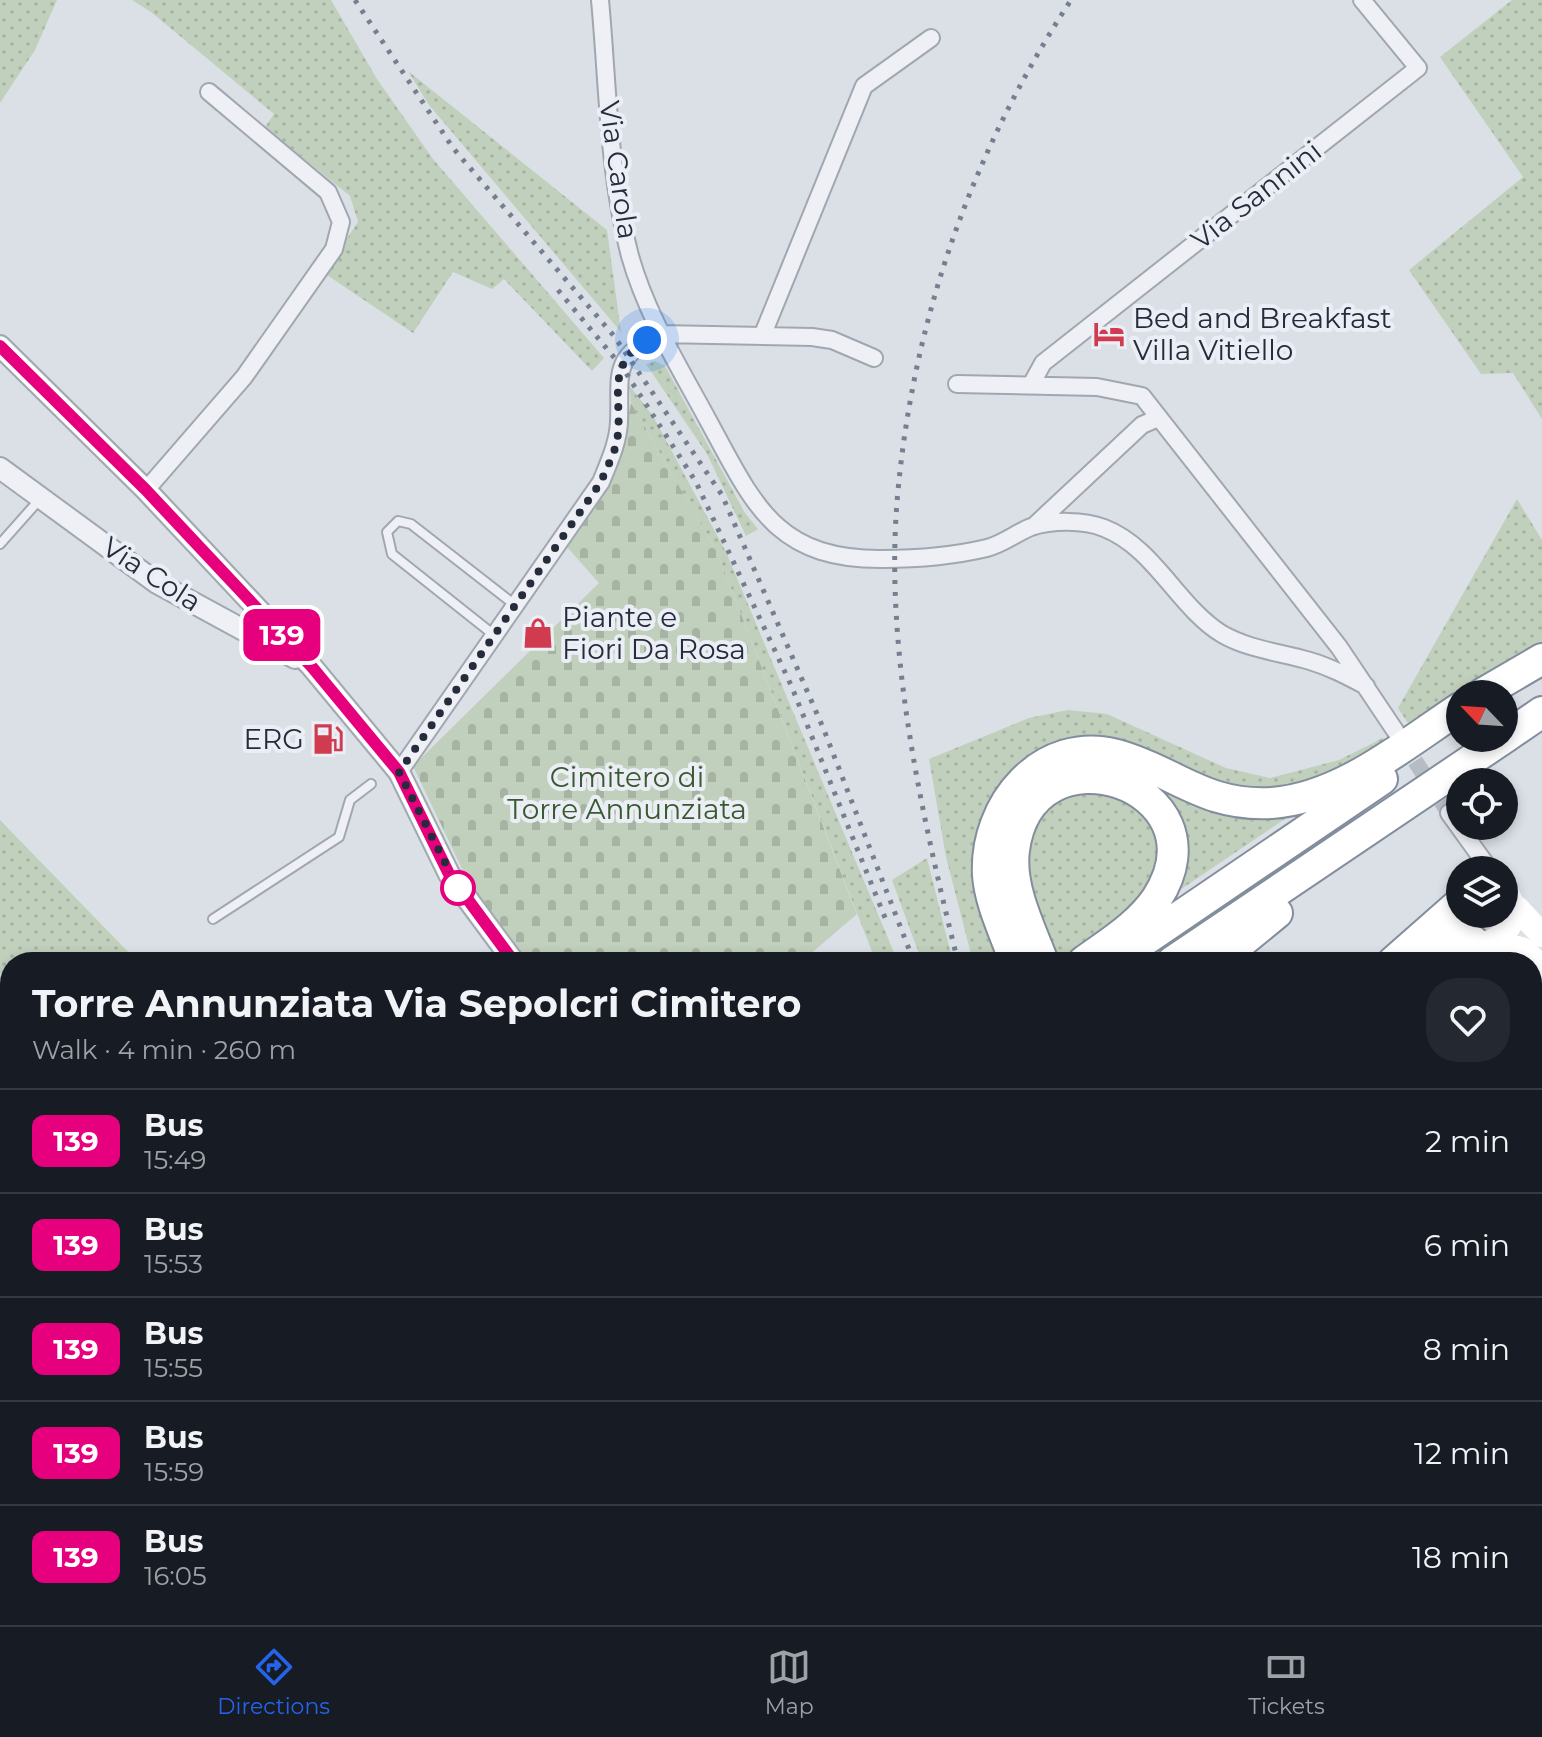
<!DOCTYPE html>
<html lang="en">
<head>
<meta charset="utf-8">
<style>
  :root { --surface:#171b24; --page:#242831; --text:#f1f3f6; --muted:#9ea1a6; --line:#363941; --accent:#2563eb }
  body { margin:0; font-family:Montserrat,sans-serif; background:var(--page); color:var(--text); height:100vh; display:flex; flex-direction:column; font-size:30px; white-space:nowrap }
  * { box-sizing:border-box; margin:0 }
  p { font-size:26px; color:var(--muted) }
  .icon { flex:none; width:44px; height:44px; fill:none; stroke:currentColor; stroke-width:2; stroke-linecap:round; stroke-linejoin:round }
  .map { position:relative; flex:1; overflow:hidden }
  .panel { position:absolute; left:0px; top:952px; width:1542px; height:674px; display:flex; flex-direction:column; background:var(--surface); border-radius:32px 32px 0 0; box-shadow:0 4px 12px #0003 }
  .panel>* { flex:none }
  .badge { padding:0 16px; border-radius:12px; font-size:28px; line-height:52px }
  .needle { width:52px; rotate:295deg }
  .fabs { position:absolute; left:1446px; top:680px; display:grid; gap:16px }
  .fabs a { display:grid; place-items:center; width:72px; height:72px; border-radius:50%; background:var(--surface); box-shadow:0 4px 12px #0003; font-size:40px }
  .you { position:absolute; width:40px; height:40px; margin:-20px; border:6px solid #fff; border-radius:50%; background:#1a73e8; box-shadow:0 0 0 12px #1a73e833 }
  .map>.badge { position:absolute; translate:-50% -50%; box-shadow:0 0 0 4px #fff }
  .round { display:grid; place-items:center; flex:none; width:84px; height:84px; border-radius:32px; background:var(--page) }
  .headline { display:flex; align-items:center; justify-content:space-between; height:136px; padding:0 32px }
  h1 { font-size:38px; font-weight:700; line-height:60px }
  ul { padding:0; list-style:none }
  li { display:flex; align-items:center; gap:24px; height:104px; padding:0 32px; border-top:2px solid var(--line) }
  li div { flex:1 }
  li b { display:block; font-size:30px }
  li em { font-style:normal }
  li .badge { min-width:88px; font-weight:700; text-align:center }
  .menu { display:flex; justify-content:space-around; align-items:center; height:112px; border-top:2px solid var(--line); background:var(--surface); font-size:22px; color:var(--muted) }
  .menu a { display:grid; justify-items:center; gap:4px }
  .menu .selected { color:var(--accent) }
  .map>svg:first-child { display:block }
  .built { fill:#c9cfd8 }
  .grass { fill:url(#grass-dots) }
  .cemetery { fill:url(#cemetery-stones) }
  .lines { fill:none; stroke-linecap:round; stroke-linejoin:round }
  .minor-tunnel { stroke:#b7bcc4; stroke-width:16; stroke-dasharray:16 8; stroke-linecap:butt }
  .service-casing { stroke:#a1a7b0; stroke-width:12 }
  .minor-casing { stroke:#a1a7b0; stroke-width:20 }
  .tertiary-casing { stroke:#a1a7b0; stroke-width:24 }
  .primary-casing { stroke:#9ba4b2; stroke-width:30 }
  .motorway-casing { stroke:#838d9d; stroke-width:34 }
  .service { stroke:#eef0f5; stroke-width:8 }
  .minor { stroke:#eef0f5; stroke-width:16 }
  .tertiary { stroke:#eef0f5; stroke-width:20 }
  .secondary { stroke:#fff; stroke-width:24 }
  .primary { stroke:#fff; stroke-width:26 }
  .motorway { stroke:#fff; stroke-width:30 }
  .rail { stroke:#757f90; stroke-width:5; stroke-dasharray:4 8; stroke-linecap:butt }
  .line-casing { stroke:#fff; stroke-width:18 }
  .line { stroke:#e6007e; stroke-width:12 }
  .walk { stroke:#252d3d; stroke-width:8; stroke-dasharray:0 14.4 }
  .stop-dot { fill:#fff; stroke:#e6007e; stroke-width:4 }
  .labels { text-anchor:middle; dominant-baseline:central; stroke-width:8; stroke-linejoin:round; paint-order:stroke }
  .street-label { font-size:28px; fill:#252d3d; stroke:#ebeef4 }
  .poi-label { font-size:28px; fill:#252d3d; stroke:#ebeef4; text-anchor:start }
  .park-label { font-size:28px; fill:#395932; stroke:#ebeef4 }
</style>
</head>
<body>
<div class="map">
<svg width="1542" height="1625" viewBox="0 0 1542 1625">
  <defs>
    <pattern id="grass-dots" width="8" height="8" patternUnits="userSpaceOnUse" patternTransform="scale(2)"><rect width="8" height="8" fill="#c1d0bc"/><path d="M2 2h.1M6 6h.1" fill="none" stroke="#a6b3a2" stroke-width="1.8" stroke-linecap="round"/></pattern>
    <pattern id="cemetery-stones" width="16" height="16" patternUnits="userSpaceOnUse" patternTransform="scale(2)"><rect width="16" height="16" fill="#c1d0bc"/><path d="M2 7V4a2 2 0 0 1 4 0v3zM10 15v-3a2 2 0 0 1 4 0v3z" fill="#a6b3a2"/></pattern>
  </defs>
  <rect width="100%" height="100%" fill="#dbe0e6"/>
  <path class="built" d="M 331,1616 L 473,1616 L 485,1625 L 324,1625 Z
    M 539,1616 L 768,1616 L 762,1625 L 533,1625 Z"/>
  <path class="grass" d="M 0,0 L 57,0 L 35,50 L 0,103 Z
    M 132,0 L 331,0 L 377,79 L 433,159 L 604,358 L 592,371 L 504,279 L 492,289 L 453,272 L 413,333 L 324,273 L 358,222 L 350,196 L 265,127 L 274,114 L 151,12 Z
    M 1512,0 L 1542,0 L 1542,419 L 1513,373 L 1481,374 L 1409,270 L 1523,177 L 1440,57 Z
    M 408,71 L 607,230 L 621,332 L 429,105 Z
    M 655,361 L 665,366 L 745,513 L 758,529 L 746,536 L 707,454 L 646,364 Z
    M 629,385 L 653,416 L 726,552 L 898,962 L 876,962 L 717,552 L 631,403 Z
    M 1517,499 L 1542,540 L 1542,642 L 1410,726 L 1398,708 Z
    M 1068,710 L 1107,714 L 1226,768 L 1270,778 L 1339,760 L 1383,738 L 1387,744 L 1363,759 L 1278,793 L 1048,754 L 1005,962 L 973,962 L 946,857 L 929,759 L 1029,718 Z
    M 1084,761 C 1127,763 1156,787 1195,802 C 1232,815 1270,812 1307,804 L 1171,896 C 1214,786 1074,719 1019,811 C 1012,823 1005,836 1005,850 C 1004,890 1020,926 1034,962 L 1025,962 C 994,880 972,786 1084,761 Z
    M 1102,786 L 1155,820 L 1159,861 L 1143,901 L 1071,962 L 1053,962 L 1024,879 L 1033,821 L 1045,803 Z
    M 0,820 L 137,961 L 10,962 L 10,985 L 0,973 Z
    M 927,858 L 953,962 L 922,962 L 892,880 Z
    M 10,1590 L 10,1616 L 207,1616 L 200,1625 L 0,1625 L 0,1599 Z"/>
  <path class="cemetery" d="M 631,403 L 717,552 L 857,914 L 801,962 L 528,962 L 466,877 L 413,766 L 599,583 L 566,546 C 601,495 620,465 631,403 Z"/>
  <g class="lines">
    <path class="minor-tunnel" d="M 1402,741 L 1449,813"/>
    <defs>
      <path id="service" d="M 0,544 L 40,499
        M 494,635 L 392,554 L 387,532 L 398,521 L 411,524 L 515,605
        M 213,919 L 339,837 L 350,800 L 371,784
        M 1532,990 L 1542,998
        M 0,1202 L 10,1194
        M 1300,1616 L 1312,1625
        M 1475,1616 L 1481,1625"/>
      <path id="minor" d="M 600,0 C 608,85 608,173 630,256 C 647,316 680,368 709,422 C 754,505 776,560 883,559 C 918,559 953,556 987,548 C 1003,544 1016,533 1031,527 C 1052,520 1084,520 1104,528 C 1154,547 1178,607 1222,634 C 1250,650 1280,652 1310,661 C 1330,667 1347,676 1366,686
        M 763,334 L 864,86 L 931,38
        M 1032,383 L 1043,363 L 1418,68 L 1362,0
        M 957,384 L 1097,387 L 1142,396 L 1339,647 L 1396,732
        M 146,490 L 244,377 L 334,249 L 341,222 L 328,192 L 209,92
        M 1034,526 L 1142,425 L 1158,418
        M 399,772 L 601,482 C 609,462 618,443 619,422 C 621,376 610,357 660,334 L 812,337 L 832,340 L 874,358
        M 1449,813 L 1490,870
        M 1532,1527 L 1542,1535
        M 1532,1560 L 1542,1545
        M 518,1625 L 525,1616
        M 779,1625 L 784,1616
        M 928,1625 L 933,1616
        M 1488,1625 L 1494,1616"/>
      <path id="tertiary" d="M 0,346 L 146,490 L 312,667 L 399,772 L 449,874 L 514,962
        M 0,468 L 157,583 L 295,658
        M 1027,1616 L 1038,1625"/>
      <path id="primary" d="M 1532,1084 L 1542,1072
        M 1094,1625 L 1101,1616"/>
      <path id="motorway" d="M 1482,694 L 1542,659
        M 1504,738 L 1542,712
        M 1117,959 L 1382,779
        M 1015,962 C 1006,935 990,904 988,875 C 984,805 1042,735 1117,755 C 1175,771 1204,807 1272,803 C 1341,798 1404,745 1460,708
        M 1043,962 C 1030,928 1009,887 1014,850 C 1031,719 1229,786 1157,898 C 1139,925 1109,943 1083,962
        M 1172,962 L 1504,738
        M 1217,962 L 1277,913
        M 1393,962 L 1460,903
        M 1418,962 L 1434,949 L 1473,941
        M 227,1625 L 235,1616
        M 271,1625 L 279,1616"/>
    </defs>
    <use href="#service" class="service-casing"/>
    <use href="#minor" class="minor-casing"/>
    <use href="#tertiary" class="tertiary-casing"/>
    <use href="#primary" class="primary-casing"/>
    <use href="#motorway" class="motorway-casing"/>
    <use href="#service" class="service"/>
    <use href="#minor" class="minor"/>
    <use href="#tertiary" class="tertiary"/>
    <path class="secondary" d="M 1460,907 C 1446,976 1542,936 1504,890
      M 1517,908 L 1542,935
      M 1497,944 L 1522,949 L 1542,967"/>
    <use href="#primary" class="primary"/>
    <use href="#motorway" class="motorway"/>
    <path class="rail" d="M 355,0 L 453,148 L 614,336 L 722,495 L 824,730 L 914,962
      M 558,290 L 622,367 L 696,482 L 791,685 L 888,925
      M 958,962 C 922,816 885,654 897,502 C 912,321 972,151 1071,0
      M 844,1625 L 850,1616
      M 879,1625 L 885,1616"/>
  </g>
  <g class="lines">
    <defs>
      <path id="line" d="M 0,346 L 146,490 L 312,667 L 399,772 L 449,874 L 514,962"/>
    </defs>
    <use href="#line" class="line-casing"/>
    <use href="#line" class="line"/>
    <path class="walk" d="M 458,888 L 399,772 L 601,482 C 606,469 614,455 617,441 C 624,400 603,367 647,340"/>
  </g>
  <defs>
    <symbol id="hotel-bare" viewBox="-9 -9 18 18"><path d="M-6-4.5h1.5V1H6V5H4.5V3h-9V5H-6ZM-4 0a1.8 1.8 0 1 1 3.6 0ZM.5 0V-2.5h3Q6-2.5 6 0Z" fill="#d13b50" stroke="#ebeef4" stroke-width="2.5" paint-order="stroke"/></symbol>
    <symbol id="shop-bare" viewBox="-9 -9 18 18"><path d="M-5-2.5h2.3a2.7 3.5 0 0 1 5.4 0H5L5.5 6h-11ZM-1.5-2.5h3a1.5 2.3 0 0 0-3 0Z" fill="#d13b50" stroke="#ebeef4" stroke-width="2.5" paint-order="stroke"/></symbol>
    <symbol id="fuel-bare" viewBox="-9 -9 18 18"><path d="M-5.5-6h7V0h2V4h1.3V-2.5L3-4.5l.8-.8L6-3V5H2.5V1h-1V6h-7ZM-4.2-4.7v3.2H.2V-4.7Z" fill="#d13b50" stroke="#ebeef4" stroke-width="2.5" paint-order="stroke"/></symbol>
  </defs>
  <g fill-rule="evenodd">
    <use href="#hotel-bare" x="1087" y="312" width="44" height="44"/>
    <use href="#shop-bare" x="516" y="611" width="44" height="44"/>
    <use href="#fuel-bare" x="306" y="717" width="44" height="44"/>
  </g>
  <circle class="stop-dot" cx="458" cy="888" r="16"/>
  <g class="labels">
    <g class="street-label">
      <text transform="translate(619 170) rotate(82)">Via Carola</text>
      <text transform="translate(1256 195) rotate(-38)">Via Sannini</text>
      <text transform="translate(152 574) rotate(33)">Via Cola</text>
    </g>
    <g class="poi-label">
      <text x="1133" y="318">Bed and Breakfast<tspan x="1133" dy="32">Villa Vitiello</tspan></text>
      <text x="562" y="617">Piante e<tspan x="562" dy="32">Fiori Da Rosa</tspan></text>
      <text x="304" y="739" text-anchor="end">ERG</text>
    </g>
    <g class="park-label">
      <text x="627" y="777">Cimitero di<tspan x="627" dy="32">Torre Annunziata</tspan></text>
    </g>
  </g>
</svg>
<div class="fabs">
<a><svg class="needle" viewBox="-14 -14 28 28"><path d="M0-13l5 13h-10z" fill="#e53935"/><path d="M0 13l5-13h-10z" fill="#9ea1a6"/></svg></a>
<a><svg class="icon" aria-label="locate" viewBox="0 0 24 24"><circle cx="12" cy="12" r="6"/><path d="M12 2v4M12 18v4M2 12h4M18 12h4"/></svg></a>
<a><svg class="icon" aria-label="layers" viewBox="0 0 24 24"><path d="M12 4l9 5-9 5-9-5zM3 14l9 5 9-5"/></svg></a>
</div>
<div class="you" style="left:647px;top:340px"></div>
<b class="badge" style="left:282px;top:635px;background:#e6007e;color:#fff">139</b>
<section class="panel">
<div class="headline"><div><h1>Torre Annunziata Via Sepolcri Cimitero</h1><p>Walk · 4 min · 260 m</p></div><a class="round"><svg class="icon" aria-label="heart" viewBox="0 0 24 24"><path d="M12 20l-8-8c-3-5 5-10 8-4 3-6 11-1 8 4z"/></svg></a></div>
<ul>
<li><span class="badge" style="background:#e6007e;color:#fff">139</span><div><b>Bus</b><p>15:49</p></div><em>2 min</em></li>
<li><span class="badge" style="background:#e6007e;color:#fff">139</span><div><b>Bus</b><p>15:53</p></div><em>6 min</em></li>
<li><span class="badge" style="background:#e6007e;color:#fff">139</span><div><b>Bus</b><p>15:55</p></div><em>8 min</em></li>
<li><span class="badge" style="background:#e6007e;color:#fff">139</span><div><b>Bus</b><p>15:59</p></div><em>12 min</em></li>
<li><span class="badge" style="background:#e6007e;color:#fff">139</span><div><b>Bus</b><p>16:05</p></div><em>18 min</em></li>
</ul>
</section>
</div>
<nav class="menu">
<a class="selected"><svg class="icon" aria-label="directions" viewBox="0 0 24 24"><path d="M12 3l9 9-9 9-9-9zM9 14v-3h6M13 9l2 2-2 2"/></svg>Directions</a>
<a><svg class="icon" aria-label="map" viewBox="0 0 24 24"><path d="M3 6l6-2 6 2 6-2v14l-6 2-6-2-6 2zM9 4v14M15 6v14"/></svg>Map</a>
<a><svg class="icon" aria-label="tickets" viewBox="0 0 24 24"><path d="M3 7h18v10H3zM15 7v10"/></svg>Tickets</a>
</nav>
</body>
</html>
